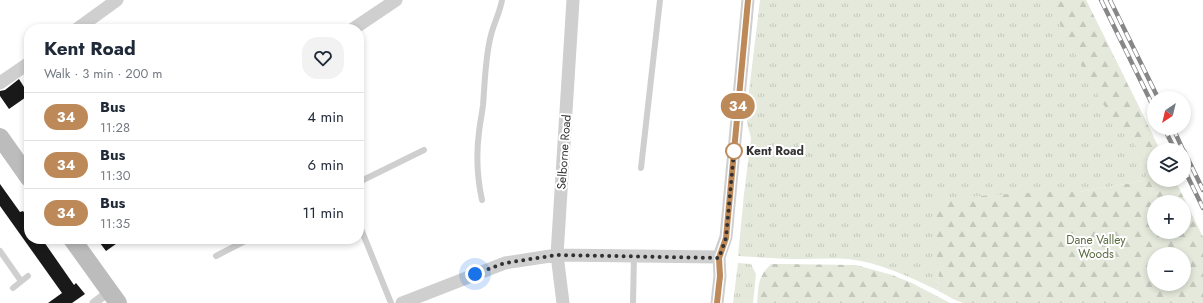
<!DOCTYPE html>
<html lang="en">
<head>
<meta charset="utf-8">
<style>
  :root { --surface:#fff; --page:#f2f2f3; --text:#1f2937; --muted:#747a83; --line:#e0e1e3 }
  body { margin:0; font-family:Jost,sans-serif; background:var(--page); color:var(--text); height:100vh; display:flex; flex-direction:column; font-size:15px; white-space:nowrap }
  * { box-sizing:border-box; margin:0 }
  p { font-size:13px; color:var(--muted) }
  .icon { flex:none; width:22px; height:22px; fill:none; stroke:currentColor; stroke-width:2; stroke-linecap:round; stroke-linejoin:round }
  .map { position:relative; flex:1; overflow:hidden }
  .side { position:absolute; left:24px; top:24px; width:340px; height:220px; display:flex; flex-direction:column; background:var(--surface); border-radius:16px; box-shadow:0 2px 6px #0003 }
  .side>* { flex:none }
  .badge { padding:0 8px; border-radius:13px; font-size:14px; line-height:26px }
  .needle { width:26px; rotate:215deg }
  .controls { position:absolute; left:1147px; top:91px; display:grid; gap:8px }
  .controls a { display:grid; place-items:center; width:44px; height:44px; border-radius:50%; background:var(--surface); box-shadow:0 2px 6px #0003; font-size:20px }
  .you { position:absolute; width:20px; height:20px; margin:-10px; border:3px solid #fff; border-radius:50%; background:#1a73e8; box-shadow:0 0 0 6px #1a73e833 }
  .map>.badge { position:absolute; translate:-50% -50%; box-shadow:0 0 0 2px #fff }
  .round { display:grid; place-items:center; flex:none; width:42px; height:42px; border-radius:16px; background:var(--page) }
  .head { display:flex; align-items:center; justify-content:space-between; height:68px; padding:0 20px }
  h1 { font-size:19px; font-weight:700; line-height:30px }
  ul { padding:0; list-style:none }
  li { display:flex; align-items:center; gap:12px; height:48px; padding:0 20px; border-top:1px solid var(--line) }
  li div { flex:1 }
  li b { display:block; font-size:15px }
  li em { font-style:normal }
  li .badge { min-width:44px; font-weight:700; text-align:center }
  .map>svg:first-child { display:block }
  .grass { fill:url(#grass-tufts) }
  .forest { fill:url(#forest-firs); fill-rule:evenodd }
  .building { fill:#191919 }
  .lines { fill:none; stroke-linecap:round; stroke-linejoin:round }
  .service { stroke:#cfcfcf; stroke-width:6 }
  .pedestrian { stroke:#cfcfcf; stroke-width:9 }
  .minor { stroke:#cfcfcf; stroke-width:13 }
  .secondary { stroke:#bcbcbc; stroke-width:18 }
  .rail-casing { stroke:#878787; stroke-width:4.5 }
  .rail { stroke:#fff; stroke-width:3; stroke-dasharray:9; stroke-linecap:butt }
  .line-casing { stroke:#fff; stroke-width:9 }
  .line { stroke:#be8959; stroke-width:6 }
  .walk { stroke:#323232; stroke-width:4; stroke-dasharray:0 7.2 }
  .stop-dot { fill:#fff; stroke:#be8959; stroke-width:2 }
  .labels { text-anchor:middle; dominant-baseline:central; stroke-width:4; stroke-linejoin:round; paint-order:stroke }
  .stop-label { font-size:12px; font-weight:bold; fill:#323232; stroke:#fff; text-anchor:start }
  .street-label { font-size:12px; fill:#323232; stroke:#fff }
  .park-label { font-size:12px; fill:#5b6c42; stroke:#fff }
</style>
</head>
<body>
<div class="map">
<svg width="1203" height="303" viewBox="0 0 1203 303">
  <defs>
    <pattern id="grass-tufts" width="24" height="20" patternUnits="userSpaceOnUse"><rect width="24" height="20" fill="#e4e9dc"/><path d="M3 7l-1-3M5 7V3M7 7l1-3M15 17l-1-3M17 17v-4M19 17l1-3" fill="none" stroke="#c4c8bd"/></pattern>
    <pattern id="forest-firs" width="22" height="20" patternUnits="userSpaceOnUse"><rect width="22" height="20" fill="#e4e9dc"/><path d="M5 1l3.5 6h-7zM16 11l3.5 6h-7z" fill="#c4c8bd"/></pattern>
  </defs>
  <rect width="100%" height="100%" fill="#fff"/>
  <path class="grass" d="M 760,0 L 1086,0 L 1153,135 L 1154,150 L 1154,174 L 1143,181 L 1079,192 L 1042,192 L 938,268 L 939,281 L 937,290 C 909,277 879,262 848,259 C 831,258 813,259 796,259 C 776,259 757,257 738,256 L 744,194 L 751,138 L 747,123 L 747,108 Z
    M 738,263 L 751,264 L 756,274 L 753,303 L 733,303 Z"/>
  <path class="forest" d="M 1048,0 L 1086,0 L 1160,150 L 1154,150 L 1154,180 L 1175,180 L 1203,237 L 1203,303 L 963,303 L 953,299 L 937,290 L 939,281 L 937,257 L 938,244 L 933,224 L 933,199 L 1042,192 L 1079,192 L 1143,181 L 1146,176 L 1147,167 L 1137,148 L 1103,104 L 1082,67 ZM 1154,202 L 1184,202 L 1184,232 L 1154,232 ZM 1154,254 L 1184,254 L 1184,284 L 1154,284 Z
    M 771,264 L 784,264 L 856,265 L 892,275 L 912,283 L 950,303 L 757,303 C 759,285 757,278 771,264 Z"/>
  <path class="building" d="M 19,79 L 29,95 L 9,109 L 0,96 L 0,91 L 5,90 Z
    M 0,184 L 20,212 L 23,211 L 29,219 L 29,239 L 42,239 L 74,285 L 76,283 L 85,294 L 72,303 L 48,303 L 62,293 L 0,206 Z
    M 97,239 L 123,239 L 106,251 Z"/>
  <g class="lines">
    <path class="service" d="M 641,168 L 660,0
      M 359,182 L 424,150
      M 482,200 C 477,177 476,155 479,132 C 480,123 482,114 483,105 C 485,82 485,58 491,35 C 494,23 500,12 502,0
      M 359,224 L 391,303
      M 0,251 L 21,281
      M 216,256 L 249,239
      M 13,288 L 28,276
      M 633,303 L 634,256"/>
    <path class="pedestrian" d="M 94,303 L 110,291"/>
    <path class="minor" d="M 77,29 L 117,0
      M 353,29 L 396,0
      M 0,83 L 29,63
      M 402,303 L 505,263 L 557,255 L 719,257
      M 563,303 L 557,255 L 573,0
      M 717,303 L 720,276 L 719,257 L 726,237 L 748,0"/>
    <path class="secondary" d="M 0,137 L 29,178
      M 72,239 L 118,303"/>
    <defs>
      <path id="rail" d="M 1101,0 L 1154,108
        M 1110,0 L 1158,98
        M 1164,128 L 1175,150
        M 1173,128 L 1183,150
        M 1184,151 L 1203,190
        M 1184,169 L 1203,208"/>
    </defs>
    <use href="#rail" class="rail-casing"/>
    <use href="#rail" class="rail"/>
  </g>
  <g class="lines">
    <defs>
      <path id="line" d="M 717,303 L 720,276 L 719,258 L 726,238 L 748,0"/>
    </defs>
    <use href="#line" class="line-casing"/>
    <use href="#line" class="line"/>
    <path class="walk" d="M 475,274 L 505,263 L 557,255 L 719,258 L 726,238 L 734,151"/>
  </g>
  <circle class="stop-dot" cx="734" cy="151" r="8"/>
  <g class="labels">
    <g class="stop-label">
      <text x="746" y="151">Kent Road</text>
    </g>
    <g class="street-label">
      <text transform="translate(564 152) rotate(-86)">Selborne Road</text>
    </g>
    <g class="park-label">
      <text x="1096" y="240">Dane Valley<tspan x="1096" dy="14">Woods</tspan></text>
    </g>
  </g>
</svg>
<div class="controls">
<a><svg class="needle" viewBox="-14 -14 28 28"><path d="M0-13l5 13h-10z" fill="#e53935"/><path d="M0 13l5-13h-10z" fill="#747a83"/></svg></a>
<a><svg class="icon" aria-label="layers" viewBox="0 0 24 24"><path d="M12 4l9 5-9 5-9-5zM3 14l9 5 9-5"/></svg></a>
<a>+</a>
<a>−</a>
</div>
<div class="you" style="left:475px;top:274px"></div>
<b class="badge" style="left:738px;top:106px;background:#be8959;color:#fff">34</b>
<section class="side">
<div class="head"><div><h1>Kent Road</h1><p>Walk · 3 min · 200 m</p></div><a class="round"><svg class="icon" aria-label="heart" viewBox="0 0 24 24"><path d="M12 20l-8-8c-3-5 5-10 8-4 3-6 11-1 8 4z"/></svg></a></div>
<ul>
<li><span class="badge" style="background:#be8959;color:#fff">34</span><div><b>Bus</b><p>11:28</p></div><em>4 min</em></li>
<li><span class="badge" style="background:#be8959;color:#fff">34</span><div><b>Bus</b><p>11:30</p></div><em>6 min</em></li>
<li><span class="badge" style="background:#be8959;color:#fff">34</span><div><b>Bus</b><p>11:35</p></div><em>11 min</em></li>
</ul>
</section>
</div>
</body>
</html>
